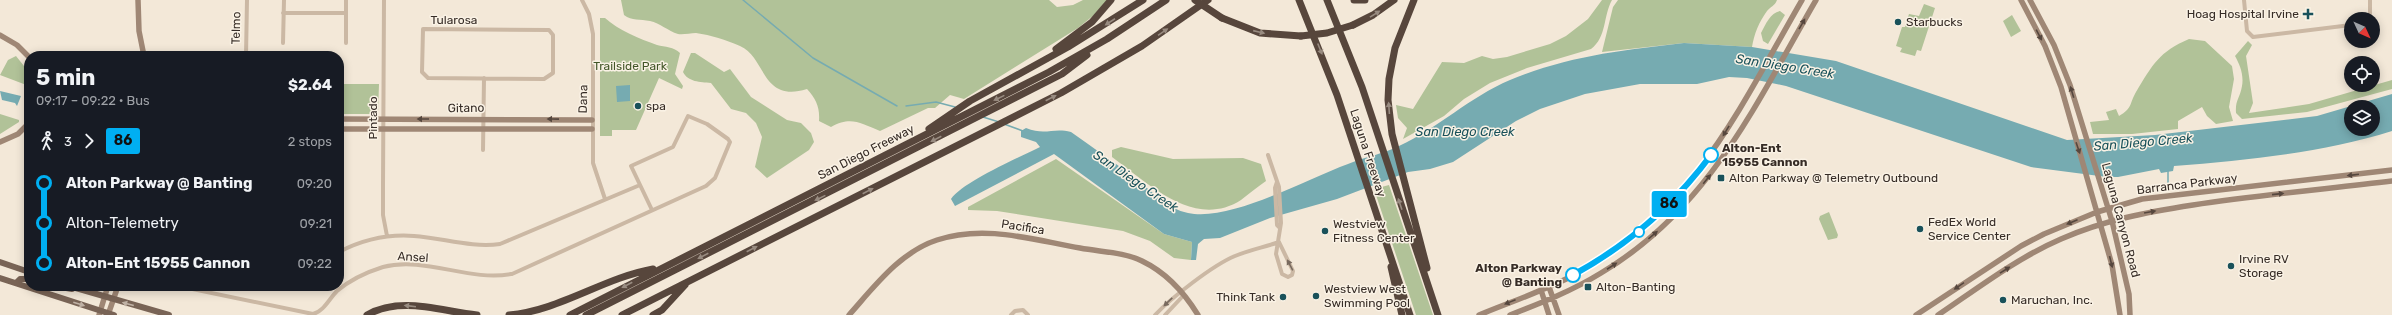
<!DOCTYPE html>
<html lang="en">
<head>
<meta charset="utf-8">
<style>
  :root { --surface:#171b24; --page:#242831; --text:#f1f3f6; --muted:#9ea1a6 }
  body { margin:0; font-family:Rubik,sans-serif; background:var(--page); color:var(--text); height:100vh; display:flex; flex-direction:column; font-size:15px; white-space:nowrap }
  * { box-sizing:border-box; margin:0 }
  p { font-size:13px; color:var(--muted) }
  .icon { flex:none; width:22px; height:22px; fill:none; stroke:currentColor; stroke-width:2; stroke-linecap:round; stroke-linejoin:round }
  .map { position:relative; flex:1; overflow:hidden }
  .side { position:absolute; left:24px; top:51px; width:320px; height:240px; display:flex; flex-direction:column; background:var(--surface); border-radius:16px; box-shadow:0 2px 10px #0003 }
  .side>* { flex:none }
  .badge { padding:0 8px; border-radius:3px; font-size:14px; line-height:26px }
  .needle { width:26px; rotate:134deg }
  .tools { position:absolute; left:2344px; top:12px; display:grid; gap:8px }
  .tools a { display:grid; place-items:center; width:36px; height:36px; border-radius:50%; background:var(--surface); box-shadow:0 2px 10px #0003; font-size:20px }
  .map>.badge { position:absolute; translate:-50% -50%; box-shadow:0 0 0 2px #fff }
  .legs { display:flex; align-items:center; gap:6px; height:44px; padding:0 12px; font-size:13px }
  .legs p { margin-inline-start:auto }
  .headline { display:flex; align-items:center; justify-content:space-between; height:68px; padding:0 12px }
  h1 { font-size:22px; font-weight:700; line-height:30px }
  ul { padding:0 12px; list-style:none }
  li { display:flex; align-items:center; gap:14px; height:40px; font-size:15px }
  li i { display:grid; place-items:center; width:6px; height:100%; margin:0 5px; background:currentColor }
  li i::after { content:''; width:10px; height:10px; margin:-5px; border:3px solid; border-radius:50%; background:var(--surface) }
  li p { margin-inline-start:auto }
  li:first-child i { background:linear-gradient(#0000 50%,currentColor 0) }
  li:last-child i { background:linear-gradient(currentColor 50%,#0000 0) }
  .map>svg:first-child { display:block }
  .green { fill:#b1c298 }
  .water { fill:#76abb1; fill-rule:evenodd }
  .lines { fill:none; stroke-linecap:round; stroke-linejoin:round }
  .stream { stroke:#76abb1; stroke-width:1.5 }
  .street { stroke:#cbb8a4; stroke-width:4 }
  .secondary { stroke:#9f8775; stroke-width:5.5 }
  .primary { stroke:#796456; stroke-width:6 }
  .highway { stroke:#57463c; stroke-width:7 }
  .highway-bridge { stroke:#57463c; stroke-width:7 }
  .oneway { fill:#988b80 }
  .oneway2 { fill:#56473e }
  .oneway3 { fill:#796b5f }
  .oneway4 { fill:#c0b2a5 }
  .line-1-casing { stroke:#fff; stroke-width:9 }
  .line-1 { stroke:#00aff2; stroke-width:6 }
  .poi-dot { fill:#19515a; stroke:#faf2e5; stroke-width:1.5 }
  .stop-1-dot { fill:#fff; stroke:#00aff2; stroke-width:2 }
  .labels { text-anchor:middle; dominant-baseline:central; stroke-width:3; stroke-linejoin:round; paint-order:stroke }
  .poi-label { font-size:12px; fill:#362c26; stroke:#faf2e5; text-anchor:start }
  .street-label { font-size:12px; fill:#362c26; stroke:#faf2e5 }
  .park-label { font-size:12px; fill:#425628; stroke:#faf2e5 }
  .stop-label { font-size:12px; font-weight:bold; fill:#362c26; stroke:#faf2e5; text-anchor:start }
  .water-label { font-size:13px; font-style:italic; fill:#19515a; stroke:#faf2e5 }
</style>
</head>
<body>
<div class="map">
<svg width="2392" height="315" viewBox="0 0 2392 315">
  <rect width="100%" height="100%" fill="#f3e8d8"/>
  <path class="green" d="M 621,0 L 1049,0 L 1057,7 L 1073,5 L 1083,0 L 1107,0 L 1094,15 L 1078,28 L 964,99 L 950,95 L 935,108 L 928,108 L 880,131 C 860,123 851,116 831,127 L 819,121 C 820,107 816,99 807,89 C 761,103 766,57 740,46 C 726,40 711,35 696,33 C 690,33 683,35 678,34 C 668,31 660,23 650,21 C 640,19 632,21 624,15 Z
    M 1602,0 L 1612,0 C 1603,16 1607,37 1591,49 L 1527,68 L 1490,83 L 1464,99 L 1444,116 L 1403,139 L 1407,128 L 1398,118 L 1396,105 L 1413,109 L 1442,62 L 1464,63 L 1482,56 L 1493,59 L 1507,57 L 1550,44 L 1566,36 L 1588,19 Z
    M 1618,0 L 1777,0 C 1775,6 1770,7 1767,11 C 1759,22 1754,34 1752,47 L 1684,43 L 1602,52 L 1613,7 Z
    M 1924,4 L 1935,8 L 1921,51 L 1917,50 L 1915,56 L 1900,52 L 1902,48 L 1896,46 L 1902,27 L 1905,27 L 1909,14 L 1919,16 Z
    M 1780,11 L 1785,15 L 1768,44 L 1763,41 L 1761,33 C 1766,24 1770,13 1780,11 Z
    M 2012,15 L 2021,31 L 2011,37 L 2003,21 Z
    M 600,18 L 605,18 C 618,30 640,39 657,45 C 665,47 674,47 680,53 L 675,74 L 683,86 L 682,89 L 659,78 L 636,130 L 612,130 L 612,136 L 600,136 Z
    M 2189,39 L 2205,41 L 2232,66 L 2234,79 L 2229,107 L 2233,121 L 2216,124 L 2207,116 L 2202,107 L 2178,121 L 2178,129 L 2132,134 L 2093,134 L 2090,122 L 2109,120 L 2106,112 L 2116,109 L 2119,116 C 2133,108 2129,104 2136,92 C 2153,64 2159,52 2189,39 Z
    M 2248,41 L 2252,45 L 2246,56 L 2253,103 L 2249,113 L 2309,104 L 2392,80 L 2392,89 L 2307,112 L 2242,119 L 2236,113 C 2235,100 2240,98 2242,86 C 2244,75 2240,65 2235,56 Z
    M 691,53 L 695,53 L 724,72 L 730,69 L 751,97 L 787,120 L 801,123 L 811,133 L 814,142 L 809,150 L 767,178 L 755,167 L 762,137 L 756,123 L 746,113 L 731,109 L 711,83 C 700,82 688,82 683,72 Z
    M 16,56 L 28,71 L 29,86 L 0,75 L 8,60 Z
    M 339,84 L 379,84 L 378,114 L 339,114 Z
    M 0,114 L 19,120 L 19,122 L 0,134 Z
    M 1121,147 L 1173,159 L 1243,158 L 1261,164 L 1266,181 C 1257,187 1249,194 1241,200 C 1194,230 1148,183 1112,157 L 1112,150 Z
    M 1056,159 L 1164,234 L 1192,242 L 1191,260 L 1174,258 L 1150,241 L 1123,231 L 997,211 L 968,210 L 968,207 Z
    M 1389,185 L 1433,315 L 1416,315 L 1374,189 Z
    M 1829,212 L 1838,235 L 1837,238 L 1828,240 L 1819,219 L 1820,216 Z"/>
  <path class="water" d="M 1684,43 L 1752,47 L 1836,61 L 2067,140 L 2155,135 L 2317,116 L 2392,94 L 2392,131 C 2321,153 2248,160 2174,166 L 2173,171 L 2161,173 L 2159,169 L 2118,177 L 2107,177 L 2031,167 L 1786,86 L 1747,78 L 1729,77 L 1697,84 L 1640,84 L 1585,94 L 1540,109 L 1516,121 L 1453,162 L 1430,169 L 1408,172 L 1337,199 L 1270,218 L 1220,238 L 1204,239 L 1198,244 L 1196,260 L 1191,260 L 1192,242 L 1164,234 L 1054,154 L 955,206 L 951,199 C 963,182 1018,158 1040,147 L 1036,142 L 1021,137 L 1021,131 L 1026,128 C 1046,136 1053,127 1071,132 C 1093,148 1116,163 1137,180 C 1152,191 1168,209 1188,213 C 1231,222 1306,179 1348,164 C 1365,157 1383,154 1399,146 C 1438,128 1470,97 1510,80 C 1568,56 1623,50 1684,43 ZM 2351,107 L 2373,107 L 2373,129 L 2351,129 Z
    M 630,85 L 630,101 L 617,102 L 616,86 Z
    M 0,91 L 21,96 L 17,106 L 15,103 L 2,100 Z"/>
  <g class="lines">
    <path class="stream" d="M 743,0 L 813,58 L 897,106
      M 906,106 L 936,102 L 955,107
      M 983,117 L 999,122
      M 1004,124 L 1023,131
      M 2168,171 L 2168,189"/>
    <path class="street" d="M 384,0 L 383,185 L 383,215 L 387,236
      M 582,0 L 589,14 L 593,34 L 593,163 L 605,199
      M 2244,0 L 2247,31 L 2253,37 L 2351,25
      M 283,13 L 346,13 L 346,0
      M 346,13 L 346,43
      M 2368,19 L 2370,13 L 2370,0
      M 423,29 L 549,30 L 553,35 L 553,73 L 544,79 L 428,78 L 422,72 Z
      M 283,43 L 284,0
      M 246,56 L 247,0
      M 483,150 L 484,78
      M 1268,155 L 1279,187 L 1281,223 L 1276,254 L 1282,274 L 1288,277 L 1292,275 L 1293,271 L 1279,242
      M 1277,182 L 1275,188 L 1277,225 L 1280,228
      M 339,252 C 362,240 388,234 414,236 C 443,238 471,248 500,244 L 640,185
      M 178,286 L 313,314 C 324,311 329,299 337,291 C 350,280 367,272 383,267 C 425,256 469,282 511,274 L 512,274 L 706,186 L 715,178 L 730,142 L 728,139 L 707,124 L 688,116 L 673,147 L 631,166 L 652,210
      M 1011,315 L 1015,311 L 1023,310 L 1028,315
      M 1155,315 C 1171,298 1213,265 1235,256 C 1249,250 1265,247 1279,242
      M 1165,315 L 1182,297 L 1183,293"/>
    <path class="secondary" d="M 138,0 L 139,31 L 144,56
      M 2021,0 L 2045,46 L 2061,87 L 2112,265 L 2120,315
      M 2030,0 L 2054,45 L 2070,85 L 2112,221 L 2129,294 L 2130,315
      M 0,35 L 17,45 L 29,57
      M 339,119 L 592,120
      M 339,129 L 592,129
      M 0,142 L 18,134 L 29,123
      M 1549,287 L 1559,315
      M 1541,290 L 1549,315
      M 99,315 L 108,286
      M 108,315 L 118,286
      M 849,315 C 874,287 900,252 937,240 C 985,224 1033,240 1080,248 C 1101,252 1124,252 1142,261 C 1167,273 1184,292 1198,315
      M 1479,315 C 1513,301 1549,289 1582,271 C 1697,206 1739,109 1802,0
      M 1510,315 C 1541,303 1572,291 1601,273 C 1709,209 1755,105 1816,0
      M 1916,315 L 2021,246 L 2044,234 L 2097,212 L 2142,199 L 2392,170
      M 1938,315 C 1978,288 2017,258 2061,239 C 2104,220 2148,212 2193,205 C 2259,195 2326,189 2392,181"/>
    <path class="primary" d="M 0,262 L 29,272
      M 0,278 L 114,315
      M 16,283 L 20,279 L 29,279
      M 55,286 L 72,289
      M 69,286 L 169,315"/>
    <path class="highway" d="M 1299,0 L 1337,95 L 1410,315
      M 1327,0 L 1362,87 L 1438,315
      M 1354,0 L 1365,0
      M 1414,0 L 1395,48 L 1389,79 L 1388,100 L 1392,134 L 1427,268
      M 1222,18 L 1260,33 L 1301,36
      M 1353,25 L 1373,15 L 1394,0
      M 1056,49 L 1092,22 L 1111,0
      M 929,129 L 970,101 L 1068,47 L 1143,0
      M 1391,267 L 1402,315
      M 367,315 C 401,296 440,311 477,315
      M 509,315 C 559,311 603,278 653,269
      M 570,315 L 1049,72 L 1107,39 L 1166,0
      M 586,315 L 1062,74 L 1087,55
      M 622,315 L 1061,93 L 1142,46 L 1208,0
      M 653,315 L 662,310 L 685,285"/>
    <path class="highway-bridge" d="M 1195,0 L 1222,18
      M 1301,36 L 1327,33 L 1353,25"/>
  </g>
  <defs><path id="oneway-solid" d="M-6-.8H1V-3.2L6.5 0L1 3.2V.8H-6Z"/></defs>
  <g class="oneway">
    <use href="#oneway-solid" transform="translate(1375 14) rotate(-32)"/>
    <use href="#oneway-solid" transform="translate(1110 22) rotate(147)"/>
    <use href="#oneway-solid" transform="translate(1163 32) rotate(-34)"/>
    <use href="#oneway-solid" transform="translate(1259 32) rotate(13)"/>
    <use href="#oneway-solid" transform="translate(1320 49) rotate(68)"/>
    <use href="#oneway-solid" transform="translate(999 98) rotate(154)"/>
    <use href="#oneway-solid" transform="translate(1051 98) rotate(-27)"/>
    <use href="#oneway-solid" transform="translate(1389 108) rotate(-94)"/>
    <use href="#oneway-solid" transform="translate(936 139) rotate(153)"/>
    <use href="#oneway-solid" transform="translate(868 191) rotate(-27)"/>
    <use href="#oneway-solid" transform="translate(820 198) rotate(154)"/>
    <use href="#oneway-solid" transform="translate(1400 204) rotate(-109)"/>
    <use href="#oneway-solid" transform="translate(752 249) rotate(-27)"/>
    <use href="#oneway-solid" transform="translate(703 256) rotate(153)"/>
    <use href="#oneway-solid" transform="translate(627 285) rotate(152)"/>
    <use href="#oneway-solid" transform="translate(410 306) rotate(-173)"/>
  </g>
  <g class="oneway2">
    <use href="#oneway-solid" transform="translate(1802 24) rotate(-60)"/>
    <use href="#oneway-solid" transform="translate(2039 35) rotate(62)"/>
    <use href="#oneway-solid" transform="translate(2072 92) rotate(-107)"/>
    <use href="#oneway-solid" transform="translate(423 119) rotate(180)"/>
    <use href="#oneway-solid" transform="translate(553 119) rotate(-179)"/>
    <use href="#oneway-solid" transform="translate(1726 131) rotate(121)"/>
    <use href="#oneway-solid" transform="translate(2078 148) rotate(71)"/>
    <use href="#oneway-solid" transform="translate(2353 175) rotate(173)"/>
    <use href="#oneway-solid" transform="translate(1707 179) rotate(-51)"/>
    <use href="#oneway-solid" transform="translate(2278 194) rotate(-6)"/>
    <use href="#oneway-solid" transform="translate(2150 212) rotate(-10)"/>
    <use href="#oneway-solid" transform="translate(2072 222) rotate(157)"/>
    <use href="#oneway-solid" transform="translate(1653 235) rotate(-40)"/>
    <use href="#oneway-solid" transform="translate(2111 262) rotate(76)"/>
    <use href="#oneway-solid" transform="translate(1612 266) rotate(-33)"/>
    <use href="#oneway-solid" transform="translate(2005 270) rotate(-32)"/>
    <use href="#oneway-solid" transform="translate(1959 286) rotate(146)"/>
    <use href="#oneway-solid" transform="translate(1510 302) rotate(158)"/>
  </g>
  <g class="oneway3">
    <use href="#oneway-solid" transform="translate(1290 265) rotate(-118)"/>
    <use href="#oneway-solid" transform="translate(1168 302) rotate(136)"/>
  </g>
  <g class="oneway4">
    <use href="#oneway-solid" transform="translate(79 304) rotate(18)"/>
    <use href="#oneway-solid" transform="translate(128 304) rotate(-165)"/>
  </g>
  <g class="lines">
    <defs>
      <path id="line-1" d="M 1573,275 C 1628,245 1674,205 1711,155"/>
    </defs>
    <use href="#line-1" class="line-1-casing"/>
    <use href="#line-1" class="line-1"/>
  </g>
  <g class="poi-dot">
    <path d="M2306 8h4v4h4v4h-4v4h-4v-4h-4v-4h4z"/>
    <circle cx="1898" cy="22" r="4"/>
    <circle cx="638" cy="106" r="4"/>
    <rect x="1717" y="174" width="8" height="8" rx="2"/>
    <circle cx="1920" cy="229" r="4"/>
    <circle cx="1325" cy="231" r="4"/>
    <circle cx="2231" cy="266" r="4"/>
    <rect x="1584" y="283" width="8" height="8" rx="2"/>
    <circle cx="1316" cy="296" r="4"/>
    <circle cx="1283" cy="297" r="4"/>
    <circle cx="2003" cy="300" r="4"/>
  </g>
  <g class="stop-1-dot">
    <circle cx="1711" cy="155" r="7"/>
    <circle cx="1639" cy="232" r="5"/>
    <circle cx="1573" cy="275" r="7"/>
  </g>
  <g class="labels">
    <g class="poi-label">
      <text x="2299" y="14" text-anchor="end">Hoag Hospital Irvine</text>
      <text x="1906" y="22">Starbucks</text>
      <text x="646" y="106">spa</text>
      <text x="1729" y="178">Alton Parkway @ Telemetry Outbound</text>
      <text x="1928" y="222">FedEx World<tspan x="1928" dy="14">Service Center</tspan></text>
      <text x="1333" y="224">Westview<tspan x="1333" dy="14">Fitness Center</tspan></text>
      <text x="2239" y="259">Irvine RV<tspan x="2239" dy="14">Storage</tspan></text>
      <text x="1596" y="287">Alton-Banting</text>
      <text x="1324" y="289">Westview West<tspan x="1324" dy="14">Swimming Pool</tspan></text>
      <text x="1275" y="297" text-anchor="end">Think Tank</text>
      <text x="2011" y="300">Maruchan, Inc.</text>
    </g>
    <g class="street-label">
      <text x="454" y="20">Tularosa</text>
      <text transform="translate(236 28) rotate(-89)">Telmo</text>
      <text transform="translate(583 99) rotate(-89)">Dana</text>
      <text transform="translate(466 108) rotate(-1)">Gitano</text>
      <text transform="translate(373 118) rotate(-90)">Pintado</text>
      <text transform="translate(866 152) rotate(-27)">San Diego Freeway</text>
      <text transform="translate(1368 153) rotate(72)">Laguna Freeway</text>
      <text transform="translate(2187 184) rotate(-7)">Barranca Parkway</text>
      <text transform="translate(2121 220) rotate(75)">Laguna Canyon Road</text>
      <text transform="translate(1023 227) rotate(9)">Pacifica</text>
      <text transform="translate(413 257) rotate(4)">Ansel</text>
    </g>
    <g class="park-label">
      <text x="630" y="66">Trailside Park</text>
    </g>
    <g class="stop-label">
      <text x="1722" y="148">Alton-Ent<tspan x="1722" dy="14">15955 Cannon</tspan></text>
      <text x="1562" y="268" text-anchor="end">Alton Parkway<tspan x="1562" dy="14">@ Banting</tspan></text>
    </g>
    <g class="water-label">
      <text transform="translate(1785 66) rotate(9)">San Diego Creek</text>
      <text x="1465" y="131">San Diego Creek</text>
      <text transform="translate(2143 142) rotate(-5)">San Diego Creek</text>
      <text transform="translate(1136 181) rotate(34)">San Diego Creek</text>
    </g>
  </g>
</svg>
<div class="tools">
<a><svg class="needle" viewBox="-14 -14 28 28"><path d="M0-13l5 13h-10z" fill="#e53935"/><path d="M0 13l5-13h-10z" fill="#9ea1a6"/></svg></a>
<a><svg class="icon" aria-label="locate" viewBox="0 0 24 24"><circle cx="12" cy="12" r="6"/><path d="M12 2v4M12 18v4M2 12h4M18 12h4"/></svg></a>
<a><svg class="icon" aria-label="layers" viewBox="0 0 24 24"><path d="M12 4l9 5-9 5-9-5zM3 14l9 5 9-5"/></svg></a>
</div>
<b class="badge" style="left:1669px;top:204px;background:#00aff2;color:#111">86</b>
<section class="side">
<div class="headline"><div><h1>5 min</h1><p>09:17 – 09:22 · Bus</p></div><b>$2.64</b></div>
<div class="legs"><svg class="icon" aria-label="walk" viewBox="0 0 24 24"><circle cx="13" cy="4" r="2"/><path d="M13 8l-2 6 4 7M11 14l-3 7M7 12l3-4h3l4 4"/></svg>3<svg class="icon" aria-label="forward" viewBox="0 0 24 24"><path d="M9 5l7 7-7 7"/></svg><b class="badge" style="background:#00aff2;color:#111">86</b><p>2 stops</p></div>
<ul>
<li><i style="color:#00aff2"></i><b>Alton Parkway @ Banting</b><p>09:20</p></li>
<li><i style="color:#00aff2"></i><span>Alton-Telemetry</span><p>09:21</p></li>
<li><i style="color:#00aff2"></i><b>Alton-Ent 15955 Cannon</b><p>09:22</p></li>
</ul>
</section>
</div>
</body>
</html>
